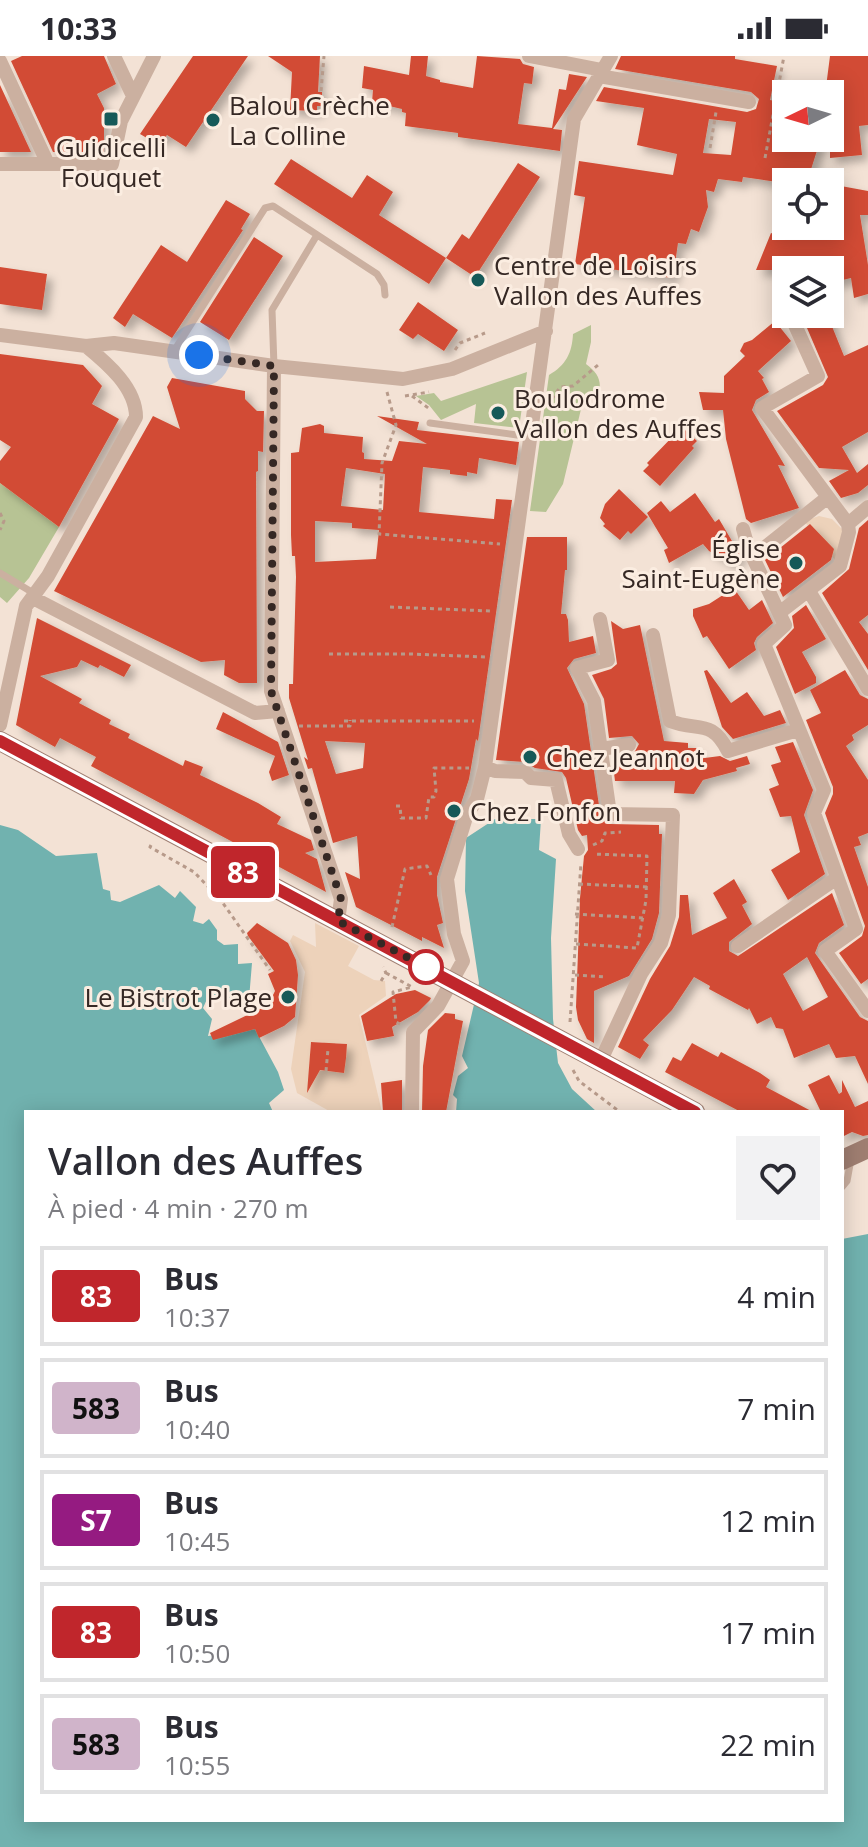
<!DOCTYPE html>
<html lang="fr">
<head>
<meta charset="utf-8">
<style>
  :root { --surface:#fff; --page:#f2f2f3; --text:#2b2b33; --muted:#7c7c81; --line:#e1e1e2 }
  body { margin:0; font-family:"Open Sans",sans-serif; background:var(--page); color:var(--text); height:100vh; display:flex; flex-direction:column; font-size:30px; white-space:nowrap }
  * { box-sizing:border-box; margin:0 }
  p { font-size:26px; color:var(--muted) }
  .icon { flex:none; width:44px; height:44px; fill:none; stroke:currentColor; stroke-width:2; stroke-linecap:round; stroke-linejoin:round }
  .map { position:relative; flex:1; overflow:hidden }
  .details { position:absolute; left:24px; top:1054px; width:820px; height:712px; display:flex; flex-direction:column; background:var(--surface); border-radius:0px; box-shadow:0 4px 20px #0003 }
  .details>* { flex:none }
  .badge { padding:0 16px; border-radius:6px; font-size:28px; line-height:52px }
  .needle { width:52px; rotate:265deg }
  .fabs { position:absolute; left:772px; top:24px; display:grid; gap:16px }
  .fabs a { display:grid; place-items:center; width:72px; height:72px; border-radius:0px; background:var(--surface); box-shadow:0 4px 20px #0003; font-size:40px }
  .you { position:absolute; width:40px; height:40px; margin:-20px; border:6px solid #fff; border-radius:50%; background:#1a73e8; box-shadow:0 0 0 12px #1a73e833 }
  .map>.badge { position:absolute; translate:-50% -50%; box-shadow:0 0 0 4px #fff }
  .round { display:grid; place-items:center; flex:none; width:84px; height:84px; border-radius:0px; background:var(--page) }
  .headline { display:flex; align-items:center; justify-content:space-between; height:136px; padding:0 24px }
  h1 { font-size:38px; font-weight:600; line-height:60px }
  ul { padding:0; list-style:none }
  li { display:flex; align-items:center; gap:24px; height:100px; margin:0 16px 12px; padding:0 8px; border:4px solid var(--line); border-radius:0px }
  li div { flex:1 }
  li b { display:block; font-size:30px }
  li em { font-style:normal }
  li .badge { min-width:88px; font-weight:700; text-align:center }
  .status { display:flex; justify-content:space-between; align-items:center; height:56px; padding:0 40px; background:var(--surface); direction:ltr }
  .status svg { height:22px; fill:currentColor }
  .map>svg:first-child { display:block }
  .green { fill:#b7c394 }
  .plaza { fill:#edd2ba; fill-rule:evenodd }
  .water { fill:#71b2af }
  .building { fill:#d24c34; fill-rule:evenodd; filter:url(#shadow) }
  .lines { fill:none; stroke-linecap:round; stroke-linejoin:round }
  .path { stroke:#b79a8a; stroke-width:3; stroke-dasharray:4 4; stroke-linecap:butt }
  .lane { stroke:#cbb0a0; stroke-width:7 }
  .street { stroke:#cbb0a0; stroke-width:14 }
  .secondary { stroke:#9f7e71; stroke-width:20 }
  .line-casing { stroke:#fff; stroke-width:18 }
  .line { stroke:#c0262c; stroke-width:12 }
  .walk { stroke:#352824; stroke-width:8; stroke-dasharray:0 14.4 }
  .poi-dot { fill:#165958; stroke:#fbede1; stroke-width:3 }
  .stop-dot { fill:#fff; stroke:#c0262c; stroke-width:4 }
  .labels { text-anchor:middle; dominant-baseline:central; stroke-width:6; stroke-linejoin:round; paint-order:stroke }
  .poi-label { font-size:26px; fill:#352824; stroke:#fbede1; text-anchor:start }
</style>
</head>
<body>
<div class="status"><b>10:33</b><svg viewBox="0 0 49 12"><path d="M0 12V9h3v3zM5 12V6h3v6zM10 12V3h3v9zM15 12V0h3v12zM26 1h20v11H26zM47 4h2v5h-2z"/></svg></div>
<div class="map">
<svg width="868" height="1791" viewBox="0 0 868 1791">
  <defs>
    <filter id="shadow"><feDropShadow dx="6" dy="6" stdDeviation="4" flood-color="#0004"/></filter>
  </defs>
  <rect width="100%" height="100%" fill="#f3e2d5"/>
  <path class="green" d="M 591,269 L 591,286 L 586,308 C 597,316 602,324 599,337 L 582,349 L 563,428 L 546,456 L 530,455 L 549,319 C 566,309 572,297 573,278 Z
    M 527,316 L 519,372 L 474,367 L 476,348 L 441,364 L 429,349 L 416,340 L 434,337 L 441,345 Z
    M 0,427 L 59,471 L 29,522 L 7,547 L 0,541 Z"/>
  <path class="plaza" d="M 819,460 L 832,463 L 843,474 L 835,504 L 804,465 Z
    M 315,867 L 359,890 L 348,910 L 374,924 L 385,925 L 386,940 L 359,959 L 382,1056 L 331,1056 L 297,1037 L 291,1013 L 305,916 L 290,885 L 293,879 L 316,891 ZM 311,986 L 322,986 L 335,993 L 335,987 L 347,988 L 344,1016 L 309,1014 Z"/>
  <path class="water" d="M 495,763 L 541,763 L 539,794 L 556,803 L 551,882 L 553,963 L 558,1007 L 572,1033 L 597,1056 L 456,1056 L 457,1043 L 453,1039 L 458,1020 L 468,1012 L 462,1000 L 479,927 L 465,835 L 466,782 Z
    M 0,769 L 18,774 L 56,800 L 97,797 L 103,833 L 110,835 L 111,844 L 120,846 L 159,829 L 175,842 L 180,835 L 196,851 L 193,865 L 203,868 L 209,863 L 217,874 L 217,884 L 224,889 L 238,888 L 238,908 L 252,907 L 249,943 L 207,943 L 203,952 L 212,963 L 208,980 L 255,973 L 278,1016 L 284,1034 L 269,1047 L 273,1056 L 26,1056 L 26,1764 L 842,1764 L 842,1183 L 868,1178 L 868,1791 L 0,1791 Z"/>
  <path class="building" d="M 22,0 L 104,0 L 116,28 L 97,38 L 104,52 L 104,96 L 53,96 L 11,5 Z
    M 193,0 L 248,0 L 186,91 L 167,79 L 162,85 L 155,81 L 152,85 L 140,78 Z
    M 268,0 L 320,0 L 318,36 L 322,36 L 322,50 L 317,50 L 317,55 L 290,54 L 292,16 Z
    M 411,0 L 428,0 L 426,20 L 440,24 L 440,26 L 473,32 L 477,0 L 520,3 L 523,8 L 534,11 L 532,28 L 524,27 L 518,68 L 552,72 L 559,33 L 566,34 L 569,18 L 587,21 L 553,73 L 562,74 L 560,95 L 538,92 L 458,81 L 458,77 L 405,70 L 406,57 L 402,56 L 402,53 L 372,46 L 373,34 L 362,32 L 364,10 L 409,19 Z
    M 621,0 L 735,0 L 735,3 L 777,10 L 770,44 L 786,47 L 786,82 L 821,82 L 807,126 L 784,127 L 743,121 L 742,126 L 718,123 L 714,136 L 706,134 L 708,151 L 699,176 L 691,173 L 686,188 L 678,187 L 673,222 L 575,208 L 585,141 L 574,139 L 579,105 L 673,119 L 677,98 L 637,89 L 644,52 L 596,45 L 604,31 L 747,56 L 756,53 L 759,43 L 751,36 L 615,13 ZM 709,63 L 736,66 L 731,99 L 703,97 Z
    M 830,0 L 868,0 L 868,69 L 859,70 L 862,99 L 830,102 L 830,32 L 826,31 Z
    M 0,29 L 31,96 L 0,96 Z
    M 291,103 L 352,142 L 367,119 L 393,136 L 379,159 L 446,202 L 429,228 L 274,128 Z
    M 518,107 L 540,121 L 475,221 L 446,202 L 462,178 L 469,183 Z
    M 830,128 L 868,135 L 868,159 L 860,159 L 868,209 L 868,238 L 854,242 L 851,222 L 830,227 L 830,214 L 756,214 L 771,177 L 792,184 L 792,170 L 830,170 Z
    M 226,144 L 250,158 L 241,173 L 243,174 L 172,282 L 133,258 L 125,271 L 113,262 L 161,189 L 187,206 Z
    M 254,181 L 283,200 L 229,284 L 200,266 Z
    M 0,211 L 47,218 L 42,254 L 0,248 Z
    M 418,246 L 458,274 L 444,295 L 418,278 L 413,283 L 399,274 Z
    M 801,258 L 827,258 L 844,300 L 868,289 L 868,376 L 842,391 L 857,417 L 868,408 L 868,429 L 858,437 L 841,442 L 829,425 L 849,414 L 819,412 L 777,355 L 823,329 L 828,321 Z
    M 775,265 L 791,285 L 758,315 L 764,322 L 762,323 L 769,336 L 756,344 L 752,354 L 785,410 L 778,409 L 799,452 L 751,467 L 746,463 L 726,383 L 723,354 L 703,354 L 699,336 L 724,337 L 724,320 L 745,300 L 740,295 L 744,287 L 752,284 Z
    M 0,298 L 83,309 L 102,330 L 92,348 L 119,363 L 59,471 L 0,427 L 0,405 L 11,391 L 0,384 Z
    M 172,322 L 245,335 L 245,343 L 257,355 L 264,355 L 263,396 L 258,395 L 258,415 L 256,416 L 257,627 L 239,627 L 224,619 L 225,604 L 201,606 L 54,535 L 153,360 L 180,373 L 167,331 Z
    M 377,360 L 419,366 L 417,374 L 519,386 L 516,409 L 479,402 L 477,418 L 467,416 L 467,420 L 450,418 L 450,414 L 423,411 L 419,456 L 494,463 L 496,443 L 512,444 L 478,685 L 476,683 L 469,723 L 437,821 L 437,839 L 443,867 L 437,869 L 444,892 L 422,881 L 422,885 L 356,851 L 345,816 L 360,823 L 357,780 L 333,787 L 312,712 L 308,713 L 304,701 L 308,704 L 289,642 L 289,628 L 293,628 L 296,521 L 295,500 L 292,500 L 291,479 L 291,397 L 299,396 L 302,372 L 320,368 L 324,370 L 324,377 L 363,381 L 362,396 L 364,397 L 364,403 L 392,405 L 399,385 L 427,388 ZM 346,412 L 385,418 L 383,454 L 341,450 ZM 315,465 L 352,467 L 352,472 L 379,474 L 376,503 L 315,506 ZM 325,685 L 365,687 L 363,712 L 336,718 Z
    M 679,374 L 685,374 L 697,385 L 692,390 L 694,392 L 660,430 L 643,415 L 649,409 L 647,407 Z
    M 619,433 L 648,461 L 631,478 L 628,475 L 620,484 L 603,470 L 605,468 L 600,462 L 605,448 Z
    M 695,437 L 715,466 L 719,463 L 742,502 L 731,507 L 709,495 L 703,488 L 669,507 L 664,494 L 668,492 L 647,457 L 661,445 L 670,456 Z
    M 868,464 L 868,559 L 859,566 L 868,578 L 868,614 L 822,537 L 849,513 L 859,472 Z
    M 810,468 L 834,493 L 831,504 L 783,541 L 765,504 Z
    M 527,481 L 567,481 L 567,514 L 565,514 L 561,558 L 566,558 L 568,564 L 569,586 L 593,580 L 596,597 L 574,603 L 567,612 L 584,648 L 601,763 L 610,768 L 659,769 L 659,778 L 662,778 L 659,857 L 652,883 L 629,920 L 594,935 L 594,987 L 587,983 L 578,964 L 576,951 L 580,842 L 584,800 L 588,794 L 587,779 L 582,780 L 578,774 L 566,722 L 562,716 L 535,712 L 525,706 L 496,704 Z
    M 729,525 L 749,554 L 762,544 L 773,567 L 757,581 L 754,587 L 756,594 L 729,613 L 707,580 L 703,582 L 693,560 L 693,553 L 709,548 L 723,539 L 718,532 Z
    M 806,549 L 826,583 L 802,596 L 816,621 L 816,627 L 795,638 L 776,591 L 794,572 L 792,560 Z
    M 37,562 L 131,609 L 124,621 L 100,609 L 98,612 L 81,604 L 77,611 L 40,620 L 82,643 L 79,647 L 111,664 L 109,668 L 130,678 L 128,682 L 183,710 L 185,704 L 203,711 L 200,719 L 258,747 L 281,761 L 277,768 L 311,784 L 314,794 L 305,797 L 317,803 L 326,836 L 91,710 L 96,701 L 60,682 L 55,691 L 16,669 Z
    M 611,565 L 623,573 L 640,569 L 664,685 L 688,687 L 688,692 L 697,692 L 697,703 L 720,700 L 730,705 L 747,700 L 750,708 L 736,712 L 737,715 L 703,724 L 694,738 L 674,737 L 675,725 L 615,725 L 612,701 L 634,697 L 639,688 L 632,680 L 609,682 L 604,643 L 592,619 L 611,613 L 617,608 Z
    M 707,614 L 731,647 L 747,636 L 764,660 L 780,654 L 786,667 L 733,683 L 722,671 L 704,615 Z
    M 845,614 L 860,639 L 868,643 L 868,669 L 852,679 L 854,684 L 846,690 L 868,724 L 868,777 L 858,781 L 861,789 L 854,791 L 868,831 L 868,923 L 861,928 L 839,897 L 862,880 L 865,870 L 825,757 L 833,738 L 833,731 L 806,664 L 821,657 L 810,634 Z
    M 223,656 L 278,686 L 289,719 L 272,725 L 269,716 L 275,700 L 216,673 Z
    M 793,686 L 813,734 L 804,759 L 825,818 L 788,844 L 771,814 L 800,796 L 791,760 L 780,761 L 769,733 L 779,729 L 771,709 L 781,706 L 775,691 Z
    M 734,823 L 747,846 L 742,849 L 752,868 L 729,886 L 729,895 L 738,900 L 832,837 L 844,869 L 819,887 L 815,897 L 860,961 L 868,965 L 868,1028 L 855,1000 L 836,1002 L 829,988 L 794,1002 L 783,973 L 776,972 L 771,961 L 757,968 L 749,952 L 748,954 L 709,933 L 710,930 L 694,921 L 672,954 L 643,984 L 649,989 L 640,1003 L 618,991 L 650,923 L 670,890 L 679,861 L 680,839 L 688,839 L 692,879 L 727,862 L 713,837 ZM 807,901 L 828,941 L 803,955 L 783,918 Z
    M 257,867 L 288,887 L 296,904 L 298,919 L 295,961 L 284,970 L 259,982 L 255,973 L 213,984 L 210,977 L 268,949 L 275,935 L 268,918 L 274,915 L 248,880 L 247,877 Z
    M 415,934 L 431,942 L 430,944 L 418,956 L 392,971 L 394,980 L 367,985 L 361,960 L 396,938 Z
    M 445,957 L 455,958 L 455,963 L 463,965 L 446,1056 L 422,1056 L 423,1010 L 428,974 Z
    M 311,986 L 347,988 L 346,1002 L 344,1017 L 320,1014 L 307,1037 Z
    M 692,987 L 718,1001 L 721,996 L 760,1017 L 770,1024 L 766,1031 L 813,1056 L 741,1056 L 665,1016 L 673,1001 L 681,1005 Z
    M 829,1019 L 839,1038 L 842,1036 L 842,1024 L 855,1051 L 868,1045 L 868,1079 L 863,1080 L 852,1076 L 842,1081 L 842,1056 L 821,1056 L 808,1029 Z
    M 402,1024 L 402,1056 L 383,1056 L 381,1027 Z"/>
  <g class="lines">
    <path class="path" d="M 321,35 L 324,0
      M 710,92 L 716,56
      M 765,102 L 784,0
      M 455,294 L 460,287 L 485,277
      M 387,336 L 396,369 L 382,407 L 379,478 L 500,488
      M 405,340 L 429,336
      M 412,340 L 431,354
      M 552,343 L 560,331 L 573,330 L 598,309
      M 0,457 L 4,465 L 0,474
      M 390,551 L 491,555
      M 329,598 L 411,598 L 485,601
      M 344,665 L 474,665
      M 299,670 L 350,670 L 350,664
      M 396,750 L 400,750 L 401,762 L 426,762 L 429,741 L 434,741 L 436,735 L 434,712 L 469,712
      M 151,789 L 150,791 L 194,816 L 220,843 L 270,914
      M 593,789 L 602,785 L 605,777 L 621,776
      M 579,828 L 647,831
      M 575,858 L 643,862
      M 392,871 L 405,813 L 427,810 L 431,819
      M 576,888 L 637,892 L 646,844 L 647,800 L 593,798
      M 386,917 L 412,931 L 393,936 L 396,966 L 400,968
      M 575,919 L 605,921
      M 381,925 L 386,917 L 383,911
      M 570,966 L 581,807
      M 573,1014 L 579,1025 L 620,1056
      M 326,1015 L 328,993"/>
    <path class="lane" d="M 174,295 L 265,152 L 273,150 L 377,218 L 384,229 L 385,239
      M 274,310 L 272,254 L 317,179
      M 430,367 L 531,381
      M 0,517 L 35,538
      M 842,1131 L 847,1125 L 851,1103"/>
    <path class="street" d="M 114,0 L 133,40
      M 529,0 L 602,14
      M 0,5 L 48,108
      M 599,20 L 749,46
      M 0,108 L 112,108 L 121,65 L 154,0
      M 783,223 L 786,238
      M 790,258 L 818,320 L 762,352 L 848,468
      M 0,279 L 86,290 L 114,287 L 274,310 L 403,323 L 452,313 L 546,275
      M 274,310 L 271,635 L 341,843 L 338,865
      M 848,468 L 849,476 L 840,510 L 779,557 L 785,569 L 764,588 L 824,734 L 814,757 L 856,873 L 825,895 L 868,955
      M 848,468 L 868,451
      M 743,473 L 748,491 L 779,557
      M 753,501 L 828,441
      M 809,535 L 868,633
      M 33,542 L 255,657 L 278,655
      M 600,563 L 608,604 L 577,612 L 594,645 L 610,758 L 673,759 L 669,859 L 661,887 L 641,918 L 601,1004
      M 653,579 L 670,665 C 698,676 711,662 728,695 L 798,674
      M 0,669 L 26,550 L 48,520 L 136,361 C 136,332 108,308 86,290
      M 600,693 L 629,689
      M 485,711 L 495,715 L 525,716 L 531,722 L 556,724 L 569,778 L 578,793
      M 738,890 L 837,822
      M 412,1056 L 413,976 L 438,950 L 463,905 L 454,878 L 447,823 L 467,758 L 477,743 L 485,711 L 574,63 L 611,0"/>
    <path class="secondary" d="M 0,685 L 695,1056
      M 842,1104 L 868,1092"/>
  </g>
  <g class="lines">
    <defs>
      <path id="line" d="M 0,685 L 695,1056"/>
    </defs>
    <use href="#line" class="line-casing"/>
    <use href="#line" class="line"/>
    <path class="walk" d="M 199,299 L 274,310 L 271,635 L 341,843 L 338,865 L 426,911"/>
  </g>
  <g class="poi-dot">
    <rect x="103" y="55" width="16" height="16" rx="4"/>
    <circle cx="213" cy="64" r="8"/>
    <circle cx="478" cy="224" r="8"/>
    <circle cx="498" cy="357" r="8"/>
    <circle cx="796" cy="507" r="8"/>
    <circle cx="530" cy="701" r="8"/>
    <circle cx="454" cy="755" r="8"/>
    <circle cx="288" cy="941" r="8"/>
  </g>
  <circle class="stop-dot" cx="426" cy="911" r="16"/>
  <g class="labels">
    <g class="poi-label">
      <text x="229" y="49">Balou Crèche<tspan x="229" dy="30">La Colline</tspan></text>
      <text x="111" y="91" text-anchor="middle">Guidicelli<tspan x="111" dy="30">Fouquet</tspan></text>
      <text x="494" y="209">Centre de Loisirs<tspan x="494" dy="30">Vallon des Auffes</tspan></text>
      <text x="514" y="342">Boulodrome<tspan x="514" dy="30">Vallon des Auffes</tspan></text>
      <text x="780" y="492" text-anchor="end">Église<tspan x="780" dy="30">Saint-Eugène</tspan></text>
      <text x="546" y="701">Chez Jeannot</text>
      <text x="470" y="755">Chez Fonfon</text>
      <text x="272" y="941" text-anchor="end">Le Bistrot Plage</text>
    </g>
  </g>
</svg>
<div class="fabs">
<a><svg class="needle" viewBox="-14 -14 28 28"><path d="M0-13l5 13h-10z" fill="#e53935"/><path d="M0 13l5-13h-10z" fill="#7c7c81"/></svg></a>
<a><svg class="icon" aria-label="locate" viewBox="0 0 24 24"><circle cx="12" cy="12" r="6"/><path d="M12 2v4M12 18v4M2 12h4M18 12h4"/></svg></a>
<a><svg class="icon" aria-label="layers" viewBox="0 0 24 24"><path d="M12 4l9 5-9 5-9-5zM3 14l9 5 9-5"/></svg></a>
</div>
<div class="you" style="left:199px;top:299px"></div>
<b class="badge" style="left:243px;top:816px;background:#c0262c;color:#fff">83</b>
<section class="details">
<div class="headline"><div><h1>Vallon des Auffes</h1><p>À pied · 4 min · 270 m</p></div><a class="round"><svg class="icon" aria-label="heart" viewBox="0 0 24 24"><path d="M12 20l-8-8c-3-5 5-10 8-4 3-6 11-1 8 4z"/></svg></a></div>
<ul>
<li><span class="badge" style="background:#c0262c;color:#fff">83</span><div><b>Bus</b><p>10:37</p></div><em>4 min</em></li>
<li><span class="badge" style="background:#d0b4ca;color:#111">583</span><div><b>Bus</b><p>10:40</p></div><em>7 min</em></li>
<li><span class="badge" style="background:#951b81;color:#fff">S7</span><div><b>Bus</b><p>10:45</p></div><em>12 min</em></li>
<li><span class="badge" style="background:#c0262c;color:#fff">83</span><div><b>Bus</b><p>10:50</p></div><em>17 min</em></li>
<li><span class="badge" style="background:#d0b4ca;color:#111">583</span><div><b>Bus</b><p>10:55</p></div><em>22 min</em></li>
</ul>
</section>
</div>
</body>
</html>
